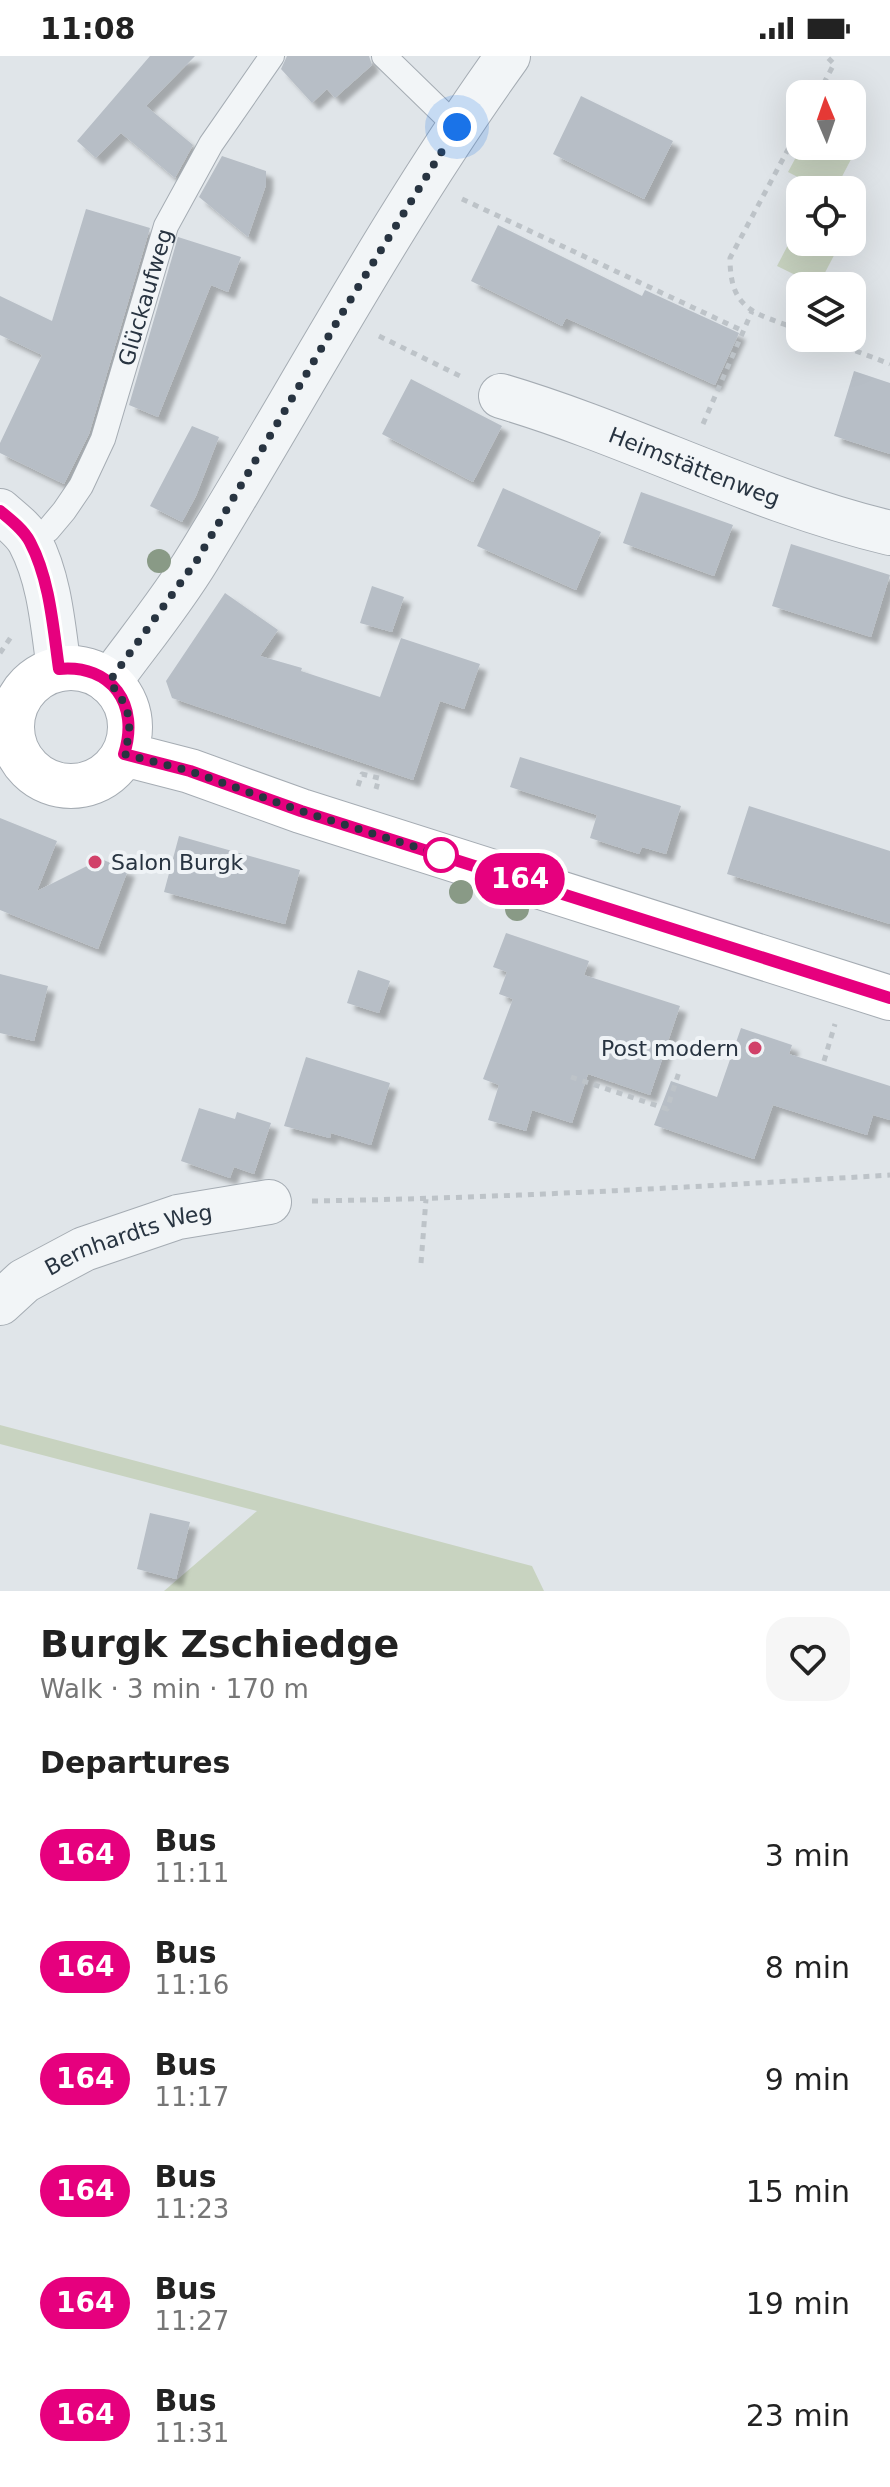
<!DOCTYPE html>
<html lang="en">
<head>
<meta charset="utf-8">
<style>
  :root { --surface:#fff; --page:#f6f6f6; --text:#222; --muted:#767676 }
  body { margin:0; font-family:"DejaVu Sans",sans-serif; background:var(--page); color:var(--text); height:100vh; display:flex; flex-direction:column; font-size:30px; white-space:nowrap }
  * { box-sizing:border-box; margin:0 }
  p { font-size:26px; color:var(--muted) }
  .icon { flex:none; width:44px; height:44px; fill:none; stroke:currentColor; stroke-width:2; stroke-linecap:round; stroke-linejoin:round }
  .map { position:relative; height:1535px; overflow:hidden }
  .details { display:flex; flex-direction:column; background:var(--surface); flex:1 }
  .details>* { flex:none }
  .badge { padding:0 16px; border-radius:26px; font-size:28px; line-height:52px }
  .needle { width:52px; rotate:358deg }
  .fabs { position:absolute; left:786px; top:24px; display:grid; gap:16px }
  .fabs a { display:grid; place-items:center; width:80px; height:80px; border-radius:16px; background:var(--surface); box-shadow:0 8px 32px #0002; font-size:40px }
  .you { position:absolute; width:40px; height:40px; margin:-20px; border:6px solid #fff; border-radius:50%; background:#1a73e8; box-shadow:0 0 0 12px #1a73e833 }
  .map>.badge { position:absolute; translate:-50% -50%; box-shadow:0 0 0 4px #fff }
  h2 { padding:0 40px; font-size:30px; line-height:72px }
  .round { display:grid; place-items:center; flex:none; width:84px; height:84px; border-radius:24px; background:var(--page) }
  .head { display:flex; align-items:center; justify-content:space-between; height:136px; padding:0 40px }
  h1 { font-size:38px; font-weight:800; line-height:60px }
  ul { padding:0; list-style:none }
  li { display:flex; align-items:center; gap:24px; height:112px; padding:0 40px }
  li div { flex:1 }
  li b { display:block; font-size:30px }
  li em { font-style:normal }
  li .badge { min-width:88px; font-weight:700; text-align:center }
  .status { display:flex; justify-content:space-between; align-items:center; height:56px; padding:0 40px; background:var(--surface); direction:ltr }
  .status svg { height:22px; fill:currentColor }
  .map>svg:first-child { display:block }
  .green { fill:#c8d3c0 }
  .building { fill:#b7bec6; filter:url(#shadow) }
  .lines { fill:none; stroke-linecap:round; stroke-linejoin:round }
  .lane-casing { stroke:#a5acb3; stroke-width:26 }
  .street-casing { stroke:#a5acb3; stroke-width:46 }
  .secondary-casing { stroke:#a5acb3; stroke-width:46 }
  .path { stroke:#bdc3c8; stroke-width:5; stroke-dasharray:6 6; stroke-linecap:butt }
  .lane { stroke:#f2f5f7; stroke-width:24 }
  .street { stroke:#f2f5f7; stroke-width:44 }
  .secondary { stroke:#fff; stroke-width:44 }
  .tree { fill:#899a86 }
  .line-casing { stroke:#fff; stroke-width:18 }
  .line { stroke:#e6007e; stroke-width:12 }
  .walk { stroke:#283441; stroke-width:8; stroke-dasharray:0 14.4 }
  .stop-dot { fill:#fff; stroke:#e6007e; stroke-width:4 }
  .poi-dot { fill:#d14169; stroke:#eff3f6; stroke-width:3 }
  .labels { text-anchor:middle; dominant-baseline:central; stroke-width:8; stroke-linejoin:round; paint-order:stroke }
  .street-label { font-size:22px; fill:#283441; stroke:#eff3f6 }
  .poi-label { font-size:22px; fill:#283441; stroke:#eff3f6; text-anchor:start }
</style>
</head>
<body>
<div class="status"><b>11:08</b><svg viewBox="0 0 49 12"><path d="M0 12V9h3v3zM5 12V6h3v6zM10 12V3h3v9zM15 12V0h3v12zM26 1h20v11H26zM47 4h2v5h-2z"/></svg></div>
<div class="map">
<svg width="890" height="1535" viewBox="0 0 890 1535">
  <defs>
    <filter id="shadow"><feDropShadow dx="7" dy="7" stdDeviation="2" flood-color="#0004"/></filter>
  </defs>
  <rect width="100%" height="100%" fill="#e0e5e9"/>
  <path class="green" d="M 852,85 L 859,88 L 835,134 L 823,134 L 788,116 L 802,90 L 852,90 Z
    M 800,166 L 800,186 L 841,186 L 818,230 L 777,210 Z
    M 0,1369 L 532,1510 L 544,1535 L 164,1535 L 257,1455 L 0,1388 Z"/>
  <path class="building" d="M 150,0 L 195,0 L 146,50 L 193,89 L 175,122 L 121,77 L 96,102 L 77,85 Z
    M 287,0 L 369,0 L 372,9 L 335,42 L 327,33 L 312,47 L 281,13 Z
    M 581,40 L 673,85 L 644,143 L 553,98 Z
    M 222,100 L 266,115 L 266,129 L 248,181 L 199,141 Z
    M 86,153 L 150,172 L 89,378 L 64,428 L 0,397 L 0,387 L 42,299 L 0,279 L 0,240 L 52,265 Z
    M 498,169 L 642,240 L 645,234 L 739,277 L 715,329 L 566,262 L 562,270 L 471,225 Z
    M 178,181 L 241,201 L 228,236 L 211,229 L 158,361 L 129,349 Z
    M 854,315 L 890,327 L 890,398 L 834,380 Z
    M 411,323 L 502,370 L 473,426 L 382,378 Z
    M 192,370 L 219,381 L 196,440 L 182,466 L 150,450 Z
    M 503,432 L 601,476 L 576,534 L 477,490 Z
    M 641,436 L 733,469 L 714,520 L 623,487 Z
    M 791,488 L 890,519 L 871,581 L 772,550 Z
    M 372,530 L 404,541 L 392,576 L 360,567 Z
    M 225,537 L 278,574 L 260,600 L 302,612 L 301,615 L 380,641 L 401,582 L 480,608 L 464,653 L 440,645 L 413,724 L 172,642 L 166,625 Z
    M 520,701 L 681,750 L 666,798 L 642,791 L 639,798 L 590,782 L 597,759 L 510,731 Z
    M 749,750 L 890,795 L 890,868 L 727,818 Z
    M 0,762 L 57,785 L 37,835 L 101,803 L 128,814 L 98,893 L 0,854 Z
    M 179,780 L 300,814 L 285,868 L 164,836 Z
    M 506,877 L 589,905 L 584,919 L 680,950 L 650,1039 L 588,1018 L 572,1067 L 532,1054 L 526,1075 L 488,1064 L 499,1029 L 483,1023 L 513,943 L 499,938 L 507,916 L 493,911 Z
    M 358,914 L 390,925 L 379,957 L 347,947 Z
    M 0,918 L 48,930 L 34,985 L 0,977 Z
    M 741,972 L 792,989 L 789,998 L 890,1030 L 890,1064 L 873,1059 L 867,1079 L 773,1049 L 754,1103 L 654,1069 L 671,1025 L 717,1041 Z
    M 306,1001 L 390,1027 L 371,1089 L 331,1077 L 330,1082 L 284,1070 Z
    M 199,1052 L 235,1063 L 237,1056 L 271,1067 L 254,1118 L 234,1111 L 230,1122 L 181,1105 Z
    M 150,1457 L 190,1466 L 176,1523 L 137,1513 Z"/>
  <g class="lines">
    <defs>
      <g id="lane">
        <path d="M 384,0 L 457,71"/>
        <path id="s1" d="M 29,483 L 48,474 L 64,455 L 81,430 L 103,383 L 166,170 L 211,88 L 272,0"/>
      </g>
      <g id="street">
        <path id="s2" d="M 501,340 C 633,379 756,445 890,477"/>
        <path d="M 0,455 C 10,464 24,474 30,486 C 50,524 53,571 59,613"/>
        <path d="M 109,626 C 139,585 172,545 198,502 C 301,334 393,160 508,0"/>
        <path id="s3" d="M 0,1247 L 24,1225 L 84,1193 L 178,1161 L 269,1146"/>
      </g>
      <path id="secondary" d="M12 671a59 59 0 1 1 118 0a59 59 0 1 1-118 0Z
        M 124,698 L 190,715 L 301,755 L 890,942"/>
    </defs>
    <use href="#lane" class="lane-casing"/>
    <use href="#street" class="street-casing"/>
    <use href="#secondary" class="secondary-casing"/>
    <path class="path" d="M 818,38 L 834,8 L 826,0
      M 800,71 L 730,202 C 730,256 756,257 800,274
      M 462,143 L 743,275
      M 379,280 L 464,322
      M 822,282 L 890,308
      M 703,368 L 752,255
      M 0,597 L 11,581
      M 358,730 L 362,718 L 379,722 L 376,733
      M 824,1005 L 835,968
      M 571,1021 L 667,1053 L 679,1016
      M 312,1145 C 505,1142 697,1131 890,1119
      M 421,1207 L 426,1143"/>
    <use href="#lane" class="lane"/>
    <use href="#street" class="street"/>
    <use href="#secondary" class="secondary"/>
  </g>
  <g class="tree">
    <circle cx="159" cy="505" r="12"/>
    <circle cx="461" cy="836" r="12"/>
    <circle cx="517" cy="853" r="12"/>
  </g>
  <g class="lines">
    <defs>
      <path id="line" d="M 0,455 C 10,463 24,474 30,486 C 50,524 53,571 59,613 C 112,608 140,649 124,698 L 190,715 L 301,755 L 890,942"/>
    </defs>
    <use href="#line" class="line-casing"/>
    <use href="#line" class="line"/>
    <path class="walk" d="M 441,799 L 301,755 L 190,715 L 124,698 C 134,667 130,650 109,626 L 197,504 L 341,259 L 457,71"/>
  </g>
  <circle class="stop-dot" cx="441" cy="799" r="16"/>
  <g class="poi-dot">
    <circle cx="95" cy="806" r="8"/>
    <circle cx="755" cy="992" r="8"/>
  </g>
  <g class="labels">
    <g class="street-label">
      <text stroke="none"><textPath href="#s1" startOffset="276">Glückaufweg</textPath></text>
      <text stroke="none"><textPath href="#s2" startOffset="206">Heimstättenweg</textPath></text>
      <text stroke="none"><textPath href="#s3" startOffset="146">Bernhardts Weg</textPath></text>
    </g>
    <g class="poi-label">
      <text x="111" y="806">Salon Burgk</text>
      <text x="739" y="992" text-anchor="end">Post modern</text>
    </g>
  </g>
</svg>
<div class="fabs">
<a><svg class="needle" viewBox="-14 -14 28 28"><path d="M0-13l5 13h-10z" fill="#e53935"/><path d="M0 13l5-13h-10z" fill="#767676"/></svg></a>
<a><svg class="icon" aria-label="locate" viewBox="0 0 24 24"><circle cx="12" cy="12" r="6"/><path d="M12 2v4M12 18v4M2 12h4M18 12h4"/></svg></a>
<a><svg class="icon" aria-label="layers" viewBox="0 0 24 24"><path d="M12 4l9 5-9 5-9-5zM3 14l9 5 9-5"/></svg></a>
</div>
<div class="you" style="left:457px;top:71px"></div>
<b class="badge" style="left:520px;top:823px;background:#e6007e;color:#fff">164</b>
</div>
<section class="details">
<div class="head"><div><h1>Burgk Zschiedge</h1><p>Walk · 3 min · 170 m</p></div><a class="round"><svg class="icon" aria-label="heart" viewBox="0 0 24 24"><path d="M12 20l-8-8c-3-5 5-10 8-4 3-6 11-1 8 4z"/></svg></a></div>
<h2>Departures</h2>
<ul>
<li><span class="badge" style="background:#e6007e;color:#fff">164</span><div><b>Bus</b><p>11:11</p></div><em>3 min</em></li>
<li><span class="badge" style="background:#e6007e;color:#fff">164</span><div><b>Bus</b><p>11:16</p></div><em>8 min</em></li>
<li><span class="badge" style="background:#e6007e;color:#fff">164</span><div><b>Bus</b><p>11:17</p></div><em>9 min</em></li>
<li><span class="badge" style="background:#e6007e;color:#fff">164</span><div><b>Bus</b><p>11:23</p></div><em>15 min</em></li>
<li><span class="badge" style="background:#e6007e;color:#fff">164</span><div><b>Bus</b><p>11:27</p></div><em>19 min</em></li>
<li><span class="badge" style="background:#e6007e;color:#fff">164</span><div><b>Bus</b><p>11:31</p></div><em>23 min</em></li>
</ul>
</section>
</body>
</html>
